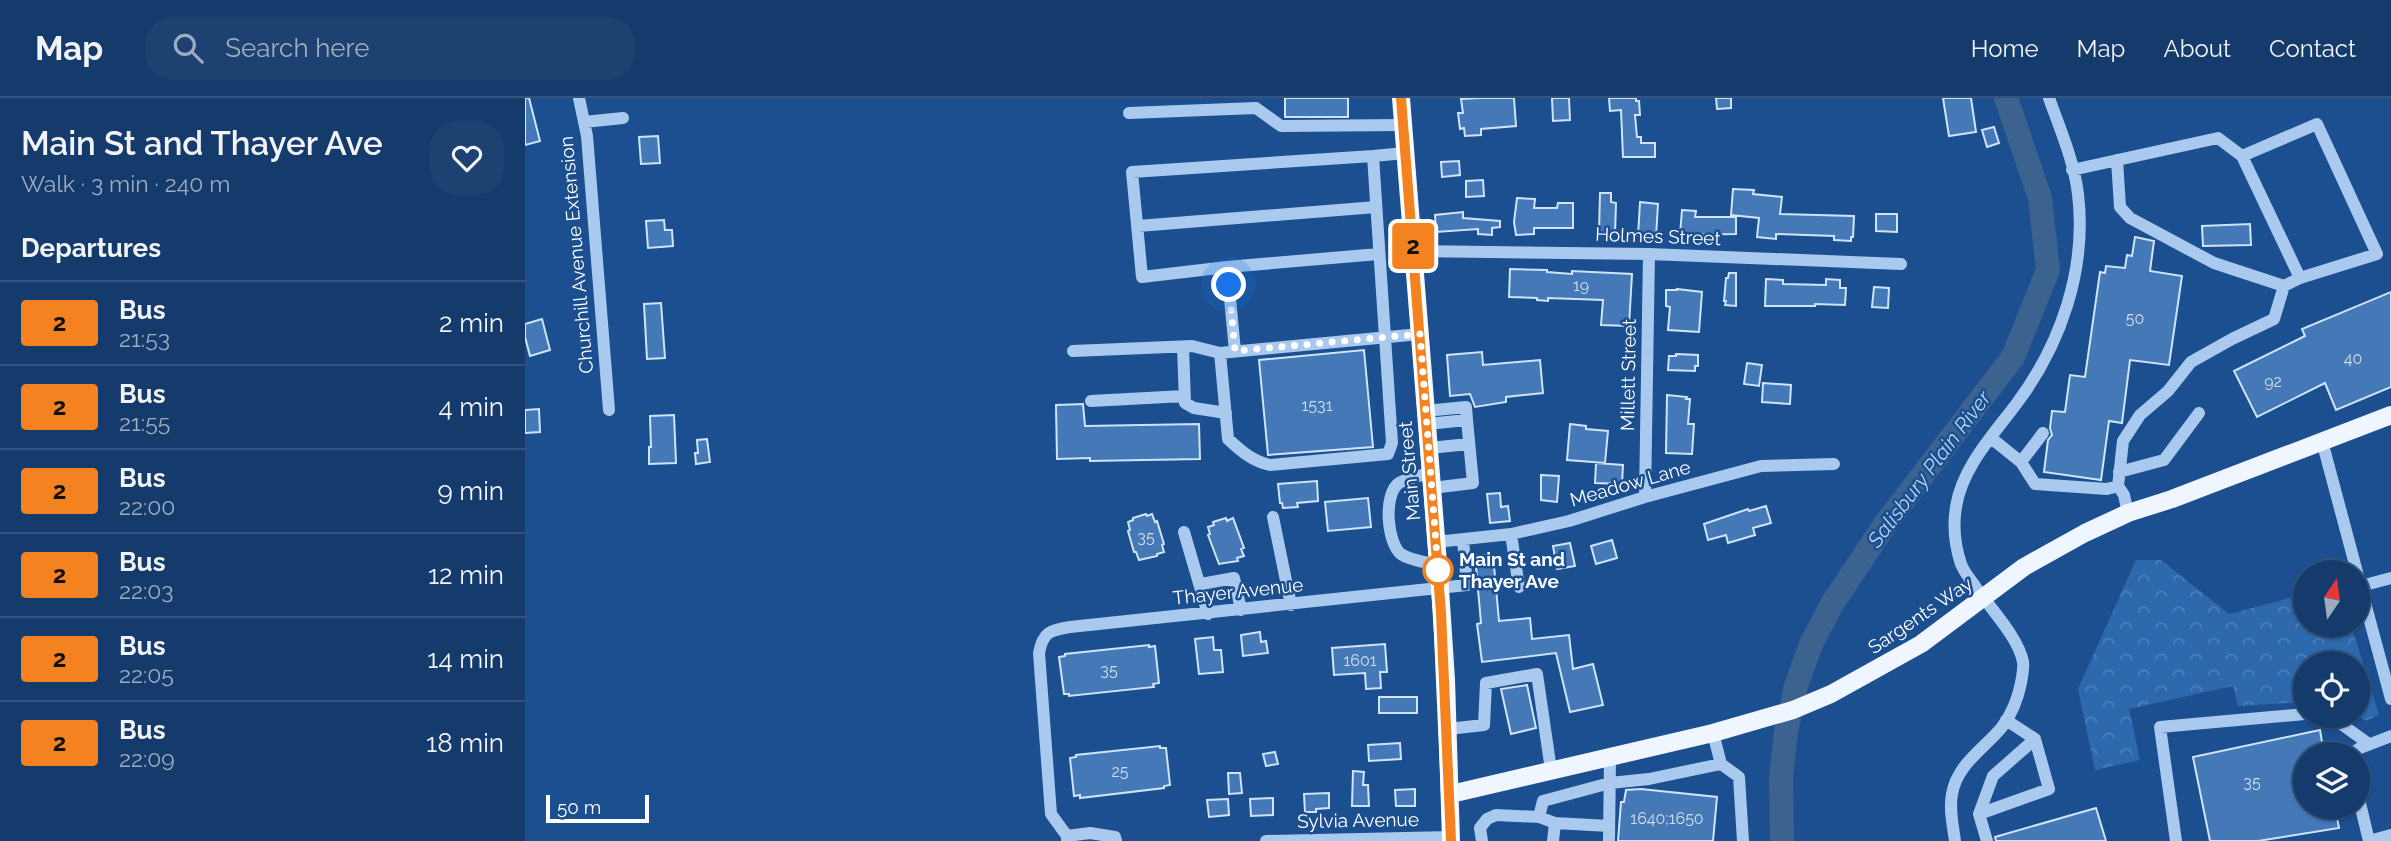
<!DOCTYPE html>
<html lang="en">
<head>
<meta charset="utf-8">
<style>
  :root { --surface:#143b6b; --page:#1d4271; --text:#f1f3f6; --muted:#9dadc1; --line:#33557e }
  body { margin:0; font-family:Raleway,sans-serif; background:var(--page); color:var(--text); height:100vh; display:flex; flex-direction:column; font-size:26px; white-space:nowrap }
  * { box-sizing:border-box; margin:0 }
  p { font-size:23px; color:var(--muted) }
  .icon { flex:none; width:38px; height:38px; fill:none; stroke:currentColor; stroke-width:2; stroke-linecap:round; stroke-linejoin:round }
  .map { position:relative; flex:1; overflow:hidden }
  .details { display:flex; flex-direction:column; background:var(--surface); width:525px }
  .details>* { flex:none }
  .badge { padding:0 14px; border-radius:5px; font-size:24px; line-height:46px }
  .needle { width:46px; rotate:13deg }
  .fabs { position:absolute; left:1768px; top:462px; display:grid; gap:14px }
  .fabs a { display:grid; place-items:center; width:77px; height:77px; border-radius:50%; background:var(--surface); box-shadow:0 2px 5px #0004,0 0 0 2px var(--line); font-size:35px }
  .scale { position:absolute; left:21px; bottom:18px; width:103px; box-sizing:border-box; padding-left:7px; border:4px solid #fff; border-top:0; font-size:19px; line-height:24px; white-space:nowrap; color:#fff; -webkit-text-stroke:5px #1b4f8f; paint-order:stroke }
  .you { position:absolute; width:35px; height:35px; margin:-18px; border:5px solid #fff; border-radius:50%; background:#1a73e8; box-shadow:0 0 0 10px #1a73e833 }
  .map>.badge { position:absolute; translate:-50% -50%; box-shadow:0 0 0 4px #fff }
  h2 { padding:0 21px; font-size:26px; line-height:63px }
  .round { display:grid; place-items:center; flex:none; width:74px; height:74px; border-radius:28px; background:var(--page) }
  .overview { display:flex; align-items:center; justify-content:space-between; height:119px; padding:0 21px }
  h1 { font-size:33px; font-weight:600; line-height:52px }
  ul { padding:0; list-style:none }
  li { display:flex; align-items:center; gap:21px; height:84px; padding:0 21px; border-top:2px solid var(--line) }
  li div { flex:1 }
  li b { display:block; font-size:26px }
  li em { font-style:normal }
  li .badge { min-width:77px; font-weight:700; text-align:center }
  header { display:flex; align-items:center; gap:42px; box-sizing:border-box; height:98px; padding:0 35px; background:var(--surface); border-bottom:2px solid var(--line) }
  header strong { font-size:33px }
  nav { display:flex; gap:38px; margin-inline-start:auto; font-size:24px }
  .search { width:490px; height:63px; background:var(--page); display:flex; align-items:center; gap:18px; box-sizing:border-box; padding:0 24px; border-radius:28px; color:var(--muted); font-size:26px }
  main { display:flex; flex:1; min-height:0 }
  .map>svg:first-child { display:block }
  .forest { fill:url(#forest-crowns) }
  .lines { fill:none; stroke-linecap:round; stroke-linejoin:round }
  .river { stroke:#3c6290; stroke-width:24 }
  .building { fill:#4478b7; stroke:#cfe3fa; stroke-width:2 }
  .minor { stroke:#a9c9ee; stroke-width:12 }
  .major { stroke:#f0f6ff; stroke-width:18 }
  .line-casing { stroke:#fff; stroke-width:16 }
  .line { stroke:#f58220; stroke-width:10 }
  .walk { stroke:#fff; stroke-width:7; stroke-dasharray:0 12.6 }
  .stop-dot { fill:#fff; stroke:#f58220; stroke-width:3.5 }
  .labels { text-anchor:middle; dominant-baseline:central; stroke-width:5; stroke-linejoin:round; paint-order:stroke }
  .number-label { font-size:16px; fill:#d0dded }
  .street-label { font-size:19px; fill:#fff; stroke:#1b4f8f }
  .stop-label { font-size:19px; font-weight:bold; fill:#fff; stroke:#1b4f8f; text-anchor:start }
  .water-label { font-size:21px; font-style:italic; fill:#b5d3f5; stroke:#1b4f8f }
</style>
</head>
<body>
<header>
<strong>Map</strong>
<div class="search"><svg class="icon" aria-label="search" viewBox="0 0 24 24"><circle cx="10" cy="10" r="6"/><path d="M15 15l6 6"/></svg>Search here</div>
<nav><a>Home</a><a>Map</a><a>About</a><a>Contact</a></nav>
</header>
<main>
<section class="details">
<div class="overview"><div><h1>Main St and Thayer Ave</h1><p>Walk · 3 min · 240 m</p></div><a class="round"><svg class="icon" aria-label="heart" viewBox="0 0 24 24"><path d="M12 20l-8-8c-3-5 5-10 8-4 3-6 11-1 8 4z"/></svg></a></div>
<h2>Departures</h2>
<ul>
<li><span class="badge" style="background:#f58220;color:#111">2</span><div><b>Bus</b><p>21:53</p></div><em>2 min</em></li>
<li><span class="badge" style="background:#f58220;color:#111">2</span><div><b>Bus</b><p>21:55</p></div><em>4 min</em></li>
<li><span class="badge" style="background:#f58220;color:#111">2</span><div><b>Bus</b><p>22:00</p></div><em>9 min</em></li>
<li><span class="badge" style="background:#f58220;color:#111">2</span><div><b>Bus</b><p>22:03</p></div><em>12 min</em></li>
<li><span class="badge" style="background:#f58220;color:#111">2</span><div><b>Bus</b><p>22:05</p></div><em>14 min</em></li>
<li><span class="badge" style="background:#f58220;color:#111">2</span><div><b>Bus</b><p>22:09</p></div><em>18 min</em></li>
</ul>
</section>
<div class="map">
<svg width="1866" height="743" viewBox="0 0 1866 743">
  <defs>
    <pattern id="forest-crowns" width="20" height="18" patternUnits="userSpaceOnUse" patternTransform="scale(1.75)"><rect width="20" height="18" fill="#2e69ad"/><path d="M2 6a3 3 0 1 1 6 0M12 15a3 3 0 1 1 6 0" fill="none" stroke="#4d80b9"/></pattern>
  </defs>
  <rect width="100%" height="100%" fill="#1b4f8f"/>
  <path class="forest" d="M 1611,462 L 1636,462 L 1704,516 L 1780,496 L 1780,527 L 1826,527 L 1854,617 L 1840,623 L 1832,617 L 1832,565 L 1780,565 L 1780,604 L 1713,608 L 1708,588 L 1604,611 L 1615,662 L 1570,672 L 1553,591 Z"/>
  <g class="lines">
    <path class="river" d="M 1257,743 L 1256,679 L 1261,633 L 1271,588 L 1286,546 L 1307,506 L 1361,425 L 1488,259 L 1523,172 L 1515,100 L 1481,0"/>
  </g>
  <path class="building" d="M 0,0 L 4,0 L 15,43 L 0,47 Z
    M 760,0 L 823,0 L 823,19 L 760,19 Z
    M 955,0 L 989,0 L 991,28 L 956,31 L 956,37 L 940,38 L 939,30 L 935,31 L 933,15 L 938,15 L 936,1 Z
    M 1027,0 L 1044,0 L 1045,22 L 1028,23 Z
    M 1084,0 L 1111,0 L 1111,3 L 1114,3 L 1115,17 L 1110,17 L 1112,39 L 1116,39 L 1116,45 L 1130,45 L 1130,59 L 1098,59 L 1096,12 L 1085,13 Z
    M 1191,0 L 1206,0 L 1206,10 L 1192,11 Z
    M 1418,0 L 1446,0 L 1451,34 L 1424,38 Z
    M 1469,29 L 1474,45 L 1462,49 L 1457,32 Z
    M 133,38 L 135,65 L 116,66 L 114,39 Z
    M 934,63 L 935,77 L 917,79 L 916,64 Z
    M 958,82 L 959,98 L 941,99 L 941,83 Z
    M 1208,91 L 1229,92 L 1228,96 L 1257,99 L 1255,116 L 1329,118 L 1328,139 L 1326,139 L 1326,143 L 1309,142 L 1309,138 L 1251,136 L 1251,141 L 1232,139 L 1234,120 L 1206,117 Z
    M 1075,95 L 1086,95 L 1086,104 L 1091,105 L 1090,136 L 1074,135 Z
    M 992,100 L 1010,101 L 1009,110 L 1032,110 L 1033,105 L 1048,105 L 1048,130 L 1009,130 L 1009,136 L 991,137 L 989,124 Z
    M 1115,104 L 1133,106 L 1131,139 L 1113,138 Z
    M 1157,112 L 1171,113 L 1170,119 L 1211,119 L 1211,136 L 1155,137 Z
    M 938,114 L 938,120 L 975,123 L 975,129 L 967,130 L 967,137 L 953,136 L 953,131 L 911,134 L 910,117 Z
    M 1351,116 L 1372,116 L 1372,134 L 1351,133 Z
    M 139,122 L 140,132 L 147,132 L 148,148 L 123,150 L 121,123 Z
    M 1725,126 L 1726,147 L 1678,148 L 1677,128 Z
    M 1610,139 L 1629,143 L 1625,173 L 1657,178 L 1644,267 L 1605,262 L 1597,325 L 1584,323 L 1576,382 L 1519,374 L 1523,342 L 1527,337 L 1525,330 L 1527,313 L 1540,314 L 1545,277 L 1560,279 L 1575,174 L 1580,175 L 1581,168 L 1600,170 L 1602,157 L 1607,158 Z
    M 985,171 L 1022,172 L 1022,174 L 1047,176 L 1047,173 L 1107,176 L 1104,228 L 1076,227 L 1078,202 L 1023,200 L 1023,203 L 1012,202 L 1012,200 L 984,199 Z
    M 1204,175 L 1211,175 L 1211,208 L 1200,207 L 1201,203 L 1199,203 L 1201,180 L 1203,180 Z
    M 1241,181 L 1258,182 L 1258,186 L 1301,187 L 1301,181 L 1315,182 L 1315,190 L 1321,190 L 1320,207 L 1290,206 L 1290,208 L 1240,208 Z
    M 1349,189 L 1364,190 L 1363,210 L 1347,209 Z
    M 1152,191 L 1177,194 L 1174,234 L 1143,232 L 1145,209 L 1141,208 L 1141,192 L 1152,192 Z
    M 1866,194 L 1866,289 L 1811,312 L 1800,285 L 1732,319 L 1709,273 L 1780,238 L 1777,231 Z
    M 136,205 L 140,260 L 122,261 L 119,206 Z
    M 17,221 L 25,252 L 5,258 L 0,239 L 0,226 Z
    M 839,252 L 848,349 L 743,357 L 734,262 Z
    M 957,254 L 958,267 L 1015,262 L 1018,295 L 981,299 L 981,304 L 950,309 L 945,296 L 925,298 L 922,257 Z
    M 1151,256 L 1173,257 L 1173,268 L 1170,268 L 1170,273 L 1143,272 L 1144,258 L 1151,258 Z
    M 1222,265 L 1237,267 L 1234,288 L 1219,286 Z
    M 1238,285 L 1266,287 L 1265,306 L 1237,304 Z
    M 1142,297 L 1162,299 L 1161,301 L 1165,301 L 1163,326 L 1169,326 L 1167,356 L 1141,355 Z
    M 558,306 L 560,328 L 674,326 L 675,361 L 565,363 L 565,360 L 532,361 L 531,307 Z
    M 14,311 L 15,334 L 0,335 L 0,312 Z
    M 149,317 L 151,365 L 124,366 L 124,349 L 126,349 L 125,318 Z
    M 1045,326 L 1061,328 L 1061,331 L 1083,333 L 1080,365 L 1042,362 Z
    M 182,341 L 185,364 L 171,366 L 170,355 L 173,355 L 172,342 Z
    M 1071,365 L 1098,367 L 1097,386 L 1070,385 Z
    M 1016,377 L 1034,378 L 1032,404 L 1016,402 Z
    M 792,383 L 793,403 L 772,405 L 773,409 L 758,410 L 757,405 L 755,405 L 753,386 Z
    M 975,395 L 976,409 L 983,408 L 985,423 L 965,425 L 962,396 Z
    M 843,400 L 846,429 L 803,433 L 800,404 Z
    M 1241,408 L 1246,425 L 1228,430 L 1230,437 L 1203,445 L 1201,437 L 1183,442 L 1179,426 L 1223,411 L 1224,413 Z
    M 621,416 L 622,418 L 627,416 L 630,424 L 632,423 L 639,446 L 637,447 L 639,454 L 632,456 L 632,458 L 614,462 L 611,454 L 609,454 L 603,433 L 605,432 L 603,424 L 608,422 L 608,420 Z
    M 701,420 L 702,423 L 708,420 L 719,450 L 716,451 L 719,458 L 712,460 L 713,463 L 694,466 L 683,437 L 685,436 L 683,429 L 689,427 L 688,424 Z
    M 1087,442 L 1092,460 L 1071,466 L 1066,448 Z
    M 1045,445 L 1050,468 L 1032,471 L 1028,448 Z
    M 968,457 L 974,523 L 1005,520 L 1007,541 L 1044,537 L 1048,571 L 1068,566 L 1078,607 L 1045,614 L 1031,555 L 957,564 L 952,526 L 956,525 L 950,458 Z
    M 735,534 L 736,544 L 741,543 L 743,555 L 718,558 L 716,537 Z
    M 688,539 L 689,552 L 696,552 L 698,574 L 674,576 L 670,541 Z
    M 860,546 L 862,574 L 855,574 L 856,590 L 841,591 L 840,575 L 809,577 L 807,550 Z
    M 624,547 L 624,549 L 630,548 L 634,585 L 628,586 L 629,589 L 544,598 L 544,596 L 539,596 L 534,559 L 540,558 L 540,556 Z
    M 1002,587 L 1011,630 L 986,636 L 976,591 Z
    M 854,599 L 892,599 L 892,615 L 854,615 Z
    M 1795,632 L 1799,656 L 1780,656 L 1780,709 L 1810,709 L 1814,730 L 1733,743 L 1685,743 L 1668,659 Z
    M 875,645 L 876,661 L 844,663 L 843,647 Z
    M 635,648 L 635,650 L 641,650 L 645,687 L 639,688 L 639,690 L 555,700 L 555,697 L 549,698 L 545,660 L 551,659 L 551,657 Z
    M 750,654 L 753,666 L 741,668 L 738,656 Z
    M 828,673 L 839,674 L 838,687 L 843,687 L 844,708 L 827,708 Z
    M 703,675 L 715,675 L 717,695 L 704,696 Z
    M 890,691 L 890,708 L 871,708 L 870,692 Z
    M 1116,691 L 1192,699 L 1188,743 L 1093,743 L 1096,704 L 1099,704 L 1101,692 Z
    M 804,695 L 804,710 L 791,711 L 791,714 L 780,714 L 779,696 Z
    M 748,700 L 748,717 L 726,718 L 725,701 Z
    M 703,701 L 704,717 L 684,719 L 682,702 Z
    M 1571,710 L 1581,743 L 1471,743 L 1470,739 Z"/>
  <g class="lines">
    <path class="minor" d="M 54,0 L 62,38 L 84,312
      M 604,15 L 731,10 L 756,28 L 878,27
      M 59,24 L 98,20
      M 848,58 L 880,55
      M 1592,62 L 1595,109 L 1605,120 L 1689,165 L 1759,188 L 1775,180 L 1852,156 L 1792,26 L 1717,58
      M 1547,72 L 1693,40 L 1717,58 L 1775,180
      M 613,128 L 851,109
      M 888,153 L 1124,156 L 1376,166
      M 658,249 L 660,305 L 669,310 L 701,315
      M 548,253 L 667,248 L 695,255 L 895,236
      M 710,253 L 702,169 L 853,156
      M 695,255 L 703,341 C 716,353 727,363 745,367 L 863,356 L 867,345 L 848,58 L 607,74 L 617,179 L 702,169
      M 566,303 L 659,298
      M 900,313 L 941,309 L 942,322
      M 902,326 L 942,322 L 948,385 L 907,390
      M 1466,340 L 1496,364 L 1518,335
      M 1797,343 L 1832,474
      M 904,350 L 944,346
      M 1496,364 L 1510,386 L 1582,391 L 1593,388
      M 906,374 C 896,378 883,380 874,385 C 858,396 862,445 876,456 C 886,463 901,464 913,467
      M 1594,374 L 1639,362 L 1674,315
      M 1120,399 L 1124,156
      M 1603,415 L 1599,397 L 1593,388 L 1598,343 L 1615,317 L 1643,293 L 1666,264 L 1707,241 L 1749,221 L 1759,188
      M 748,419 L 766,507
      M 659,434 L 683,516
      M 986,436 L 994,489
      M 911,444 L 986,436 L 1044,423 L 1120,399 L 1236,368 L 1309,366
      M 1832,475 L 1866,601
      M 676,486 L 709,480 L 716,512
      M 1836,488 L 1866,480
      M 1792,618 L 1812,623 L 1844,646
      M 923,631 L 959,627 L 961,585 L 1012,576 L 1026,672
      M 1188,635 L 1196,666 L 1214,679 L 1218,743
      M 1826,656 L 1835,650 L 1866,638
      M 1832,693 L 1844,743 L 1866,737
      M 1454,716 L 1468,678 L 1510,641
      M 1014,719 L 1018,703 L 1085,685 L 1124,681 L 1196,666
      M 542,738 L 565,735 L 590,739 L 591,743
      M 542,743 L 542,738 L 526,716 L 514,555 C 518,534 525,532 545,529 L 942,487 L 938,442
      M 741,743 L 926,739
      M 957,743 L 955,730 L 962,721 L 971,717 L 1014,719 L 1030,725 L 1084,728
      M 1028,743 L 1030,725
      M 1084,743 L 1085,659
      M 1430,743 C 1428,728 1424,711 1427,696 C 1432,666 1460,650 1477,629 C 1486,617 1493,600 1496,585 C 1497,579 1499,570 1498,564 C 1494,540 1464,509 1450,488 C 1445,481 1439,474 1436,466 C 1430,448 1428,427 1431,409 C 1437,369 1469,336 1492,305 C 1536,246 1562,171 1553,96 C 1549,63 1535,31 1524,0
      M 1462,743 L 1454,716 L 1524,691 L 1510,641 L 1481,622
      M 1651,743 L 1635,629 L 1780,616"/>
    <path class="major" d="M 876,0 L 915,490 L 921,581 L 926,743
      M 926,696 L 1188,635 L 1268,612 L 1306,596 L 1396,546 L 1499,469 L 1560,435 L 1603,415 L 1647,401 L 1866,317"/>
  </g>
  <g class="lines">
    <defs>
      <path id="line" d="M 876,0 L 916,515 L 926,743"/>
    </defs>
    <use href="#line" class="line-casing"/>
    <use href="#line" class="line"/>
    <path class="walk" d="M 704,187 L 710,253 L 895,236 L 913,472"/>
  </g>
  <circle class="stop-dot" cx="913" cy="472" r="14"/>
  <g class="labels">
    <g class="number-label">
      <text x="1056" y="187">19</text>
      <text x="1610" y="220">50</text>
      <text x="1828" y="260">40</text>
      <text x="1748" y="283">92</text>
      <text x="792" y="307">1531</text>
      <text x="621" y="439">35</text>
      <text x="835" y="562">1601</text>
      <text x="584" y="572">35</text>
      <text x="595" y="673">25</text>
      <text x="1727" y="684">35</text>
      <text x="1142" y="720">1640;1650</text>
    </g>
    <g class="street-label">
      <text transform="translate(1133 138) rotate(2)">Holmes Street</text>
      <text transform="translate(51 157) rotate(-95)">Churchill Avenue Extension</text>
      <text transform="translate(1103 277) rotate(-89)">Millett Street</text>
      <text transform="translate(884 373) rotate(-95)">Main Street</text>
      <text transform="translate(1105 385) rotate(-16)">Meadow Lane</text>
      <text transform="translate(713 493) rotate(-6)">Thayer Avenue</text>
      <text transform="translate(1395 517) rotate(-34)">Sargents Way</text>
      <text transform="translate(833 722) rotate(-1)">Sylvia Avenue</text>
    </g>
    <g class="stop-label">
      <text x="934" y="461">Main St and<tspan x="934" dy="22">Thayer Ave</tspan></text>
    </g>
    <g class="water-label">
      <text transform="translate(1404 371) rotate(-53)">Salisbury Plain River</text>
    </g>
  </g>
</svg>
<div class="fabs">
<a><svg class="needle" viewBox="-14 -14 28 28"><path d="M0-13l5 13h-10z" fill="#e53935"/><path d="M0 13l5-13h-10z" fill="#9dadc1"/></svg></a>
<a><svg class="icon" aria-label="locate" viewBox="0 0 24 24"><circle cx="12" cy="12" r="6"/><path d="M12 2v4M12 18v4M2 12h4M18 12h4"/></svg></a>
<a><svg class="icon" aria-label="layers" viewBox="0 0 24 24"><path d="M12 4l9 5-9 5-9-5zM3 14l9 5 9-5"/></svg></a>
</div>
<div class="scale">50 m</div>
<div class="you" style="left:704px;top:187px"></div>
<b class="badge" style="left:888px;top:148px;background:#f58220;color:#111">2</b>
</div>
</main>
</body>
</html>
